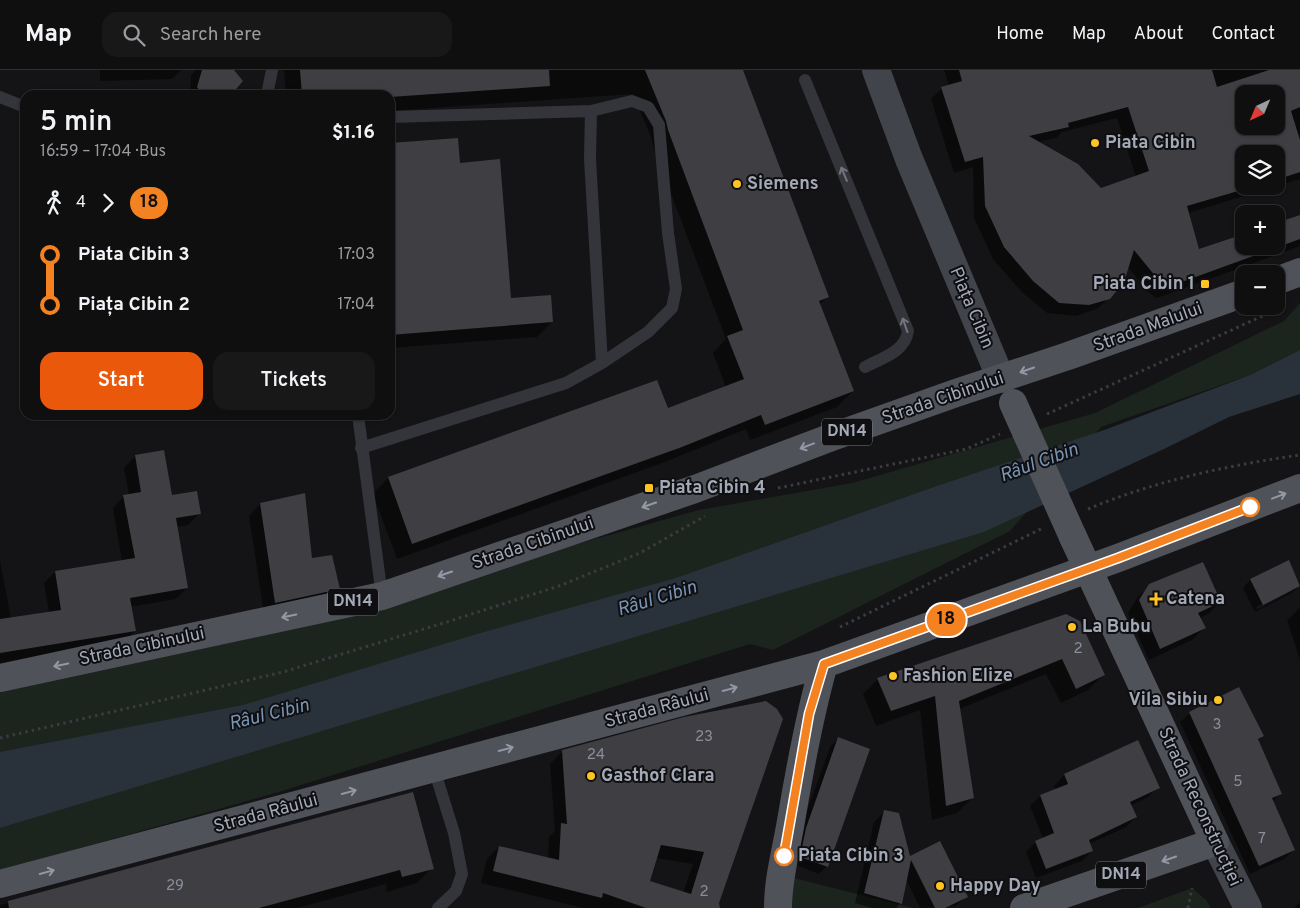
<!DOCTYPE html>
<html lang="en">
<head>
<meta charset="utf-8">
<style>
  :root { --surface:#0f0f10; --page:#181819; --text:#f1f3f6; --muted:#9b9c9f; --line:#2f2f30; --accent:#ea580c }
  body { margin:0; font-family:Overpass,sans-serif; background:var(--page); color:var(--text); height:100vh; display:flex; flex-direction:column; font-size:19px; white-space:nowrap }
  * { box-sizing:border-box; margin:0 }
  p { font-size:16px; color:var(--muted) }
  .icon { flex:none; width:28px; height:28px; fill:none; stroke:currentColor; stroke-width:2; stroke-linecap:round; stroke-linejoin:round }
  .map { position:relative; flex:1; overflow:hidden }
  .sheet { position:absolute; left:20px; top:20px; width:375px; height:330px; display:flex; flex-direction:column; background:var(--surface); border-radius:15px; box-shadow:0 1px 4px #0004,0 0 0 1px var(--line) }
  .sheet>* { flex:none }
  .badge { padding:0 10px; border-radius:16px; font-size:18px; line-height:32px }
  .needle { width:32px; rotate:224deg }
  .controls { position:absolute; left:1235px; top:15px; display:grid; gap:10px }
  .controls a { display:grid; place-items:center; width:50px; height:50px; border-radius:10px; background:var(--surface); box-shadow:0 1px 4px #0004,0 0 0 1px var(--line); font-size:25px }
  .map>.badge { position:absolute; translate:-50% -50%; box-shadow:0 0 0 2px #fff }
  .legs { display:flex; align-items:center; gap:8px; height:55px; padding:0 20px; font-size:16px }
  .legs p { margin-inline-start:auto }
  .headline { display:flex; align-items:center; justify-content:space-between; height:85px; padding:0 20px }
  h1 { font-size:28px; font-weight:600; line-height:38px }
  .button { display:flex; gap:10px; margin-top:auto; padding:10px 20px }
  .button a { flex:1; height:58px; border-radius:15px; background:var(--accent); color:#fff; font-size:20px; font-weight:600; line-height:58px; text-align:center }
  .button a+a { background:var(--page); color:var(--text) }
  ul { padding:0 20px; list-style:none }
  li { display:flex; align-items:center; gap:18px; height:50px; font-size:19px }
  li i { display:grid; place-items:center; width:8px; height:100%; margin:0 6px; background:currentColor }
  li i::after { content:''; width:12px; height:12px; margin:-6px; border:4px solid; border-radius:50%; background:var(--surface) }
  li p { margin-inline-start:auto }
  li:first-child i { background:linear-gradient(#0000 50%,currentColor 0) }
  li:last-child i { background:linear-gradient(currentColor 50%,#0000 0) }
  header { display:flex; align-items:center; gap:30px; box-sizing:border-box; height:70px; padding:0 25px; background:var(--surface); border-bottom:1px solid var(--line) }
  header strong { font-size:24px }
  nav { display:flex; gap:28px; margin-inline-start:auto; font-size:18px }
  .search { width:350px; height:45px; background:var(--page); display:flex; align-items:center; gap:12px; box-sizing:border-box; padding:0 18px; border-radius:15px; color:var(--muted); font-size:19px }
  .map>svg:first-child { display:block }
  .green { fill:#1b241d }
  .water { fill:#29313a }
  .shadow { fill:#0007; fill-rule:evenodd }
  .building { fill:#3e3e43; fill-rule:evenodd }
  .lines { fill:none; stroke-linecap:round; stroke-linejoin:round }
  .path { stroke:#3a3c42; stroke-width:3; stroke-dasharray:2.5 4; stroke-linecap:butt }
  .lane { stroke:#34353b; stroke-width:12 }
  .secondary { stroke:#42444b; stroke-width:28 }
  .primary { stroke:#50525a; stroke-width:28 }
  .primary-bridge { stroke:#50525a; stroke-width:28 }
  .oneway { stroke:#72757f }
  .oneway2 { stroke:#9398a4 }
  .line-1-casing { stroke:#fff; stroke-width:11 }
  .line-1 { stroke:#f58220; stroke-width:8 }
  .poi-dot { fill:#ffc322; stroke:#0f0f11; stroke-width:2 }
  .stop-1-dot { fill:#fff; stroke:#f58220; stroke-width:2.5 }
  .labels { text-anchor:middle; dominant-baseline:central; stroke-width:4; stroke-linejoin:round; paint-order:stroke }
  .number-label { font-size:15px; fill:#8a8e9a }
  .shield { fill:#0f0f11; stroke:#777b85; stroke-width:1 }
  .shield-label { font-size:16px; font-weight:bold; fill:#a4a9b7 }
  .poi-label { font-size:18px; font-weight:bold; fill:#a4a9b7; stroke:#0f0f11; text-anchor:start }
  .street-label { font-size:18px; fill:#a4a9b7; stroke:#0f0f11 }
  .stop-label { font-size:18px; font-weight:bold; fill:#a4a9b7; stroke:#0f0f11; text-anchor:start }
  .water-label { font-size:19px; font-style:italic; fill:#7895b5; stroke:#0f0f11 }
</style>
</head>
<body>
<header>
<strong>Map</strong>
<div class="search"><svg class="icon" aria-label="search" viewBox="0 0 24 24"><circle cx="10" cy="10" r="6"/><path d="M15 15l6 6"/></svg>Search here</div>
<nav><a>Home</a><a>Map</a><a>About</a><a>Contact</a></nav>
</header>
<div class="map">
<svg width="1300" height="838" viewBox="0 0 1300 838">
  <rect width="100%" height="100%" fill="#141416"/>
  <path class="green" d="M 1300,233 L 1300,280 L 1250,305 L 1101,357 L 1010,461 L 773,580 L 750,574 L 279,722 L 0,801 L 0,608 L 380,529 L 699,440 L 852,413 L 1095,343 L 1284,251 Z
    M 794,808 L 913,838 L 785,838 Z
    M 1192,818 L 1206,830 L 1211,838 L 1138,838 Z"/>
  <path class="water" d="M 1300,280 L 1300,324 L 1229,347 L 1164,379 L 984,462 L 0,758 L 0,682 L 243,635 L 477,564 L 676,508 L 937,416 L 1107,359 L 1250,305 Z"/>
  <path class="shadow" d="M 100,0 L 181,0 L 172,9 L 100,11 Z
    M 196,0 L 233,0 L 242,10 L 229,25 L 190,25 L 191,5 Z
    M 284,0 L 741,0 L 827,227 L 819,235 L 853,321 L 837,337 L 750,370 L 746,359 L 665,392 L 397,489 L 373,424 L 388,408 L 656,311 L 667,339 L 726,317 L 713,283 L 726,269 L 653,76 L 651,67 L 633,24 L 390,41 L 390,25 L 286,25 Z
    M 944,0 L 1300,0 L 1300,109 L 1188,143 L 1198,180 L 1276,176 L 1276,153 L 1300,145 L 1300,176 L 1157,228 L 1149,223 L 1127,196 L 1109,228 L 1097,239 L 1076,246 L 1047,243 L 1022,222 L 993,189 L 974,148 L 973,97 L 954,103 L 931,29 L 942,18 L 949,16 ZM 1244,24 L 1276,24 L 1276,56 L 1244,56 ZM 1117,48 L 1136,107 L 1100,120 L 1037,72 L 1056,68 L 1062,62 ZM 1244,84 L 1276,84 L 1276,116 L 1244,116 Z
    M 390,75 L 459,94 L 510,229 L 552,252 L 537,267 L 390,278 Z
    M 135,386 L 171,426 L 200,443 L 188,455 L 176,457 L 187,518 L 176,529 L 130,537 L 135,561 L 123,572 L 0,593 L 0,490 L 11,549 L 49,543 L 44,513 L 55,502 L 122,492 L 113,438 L 124,426 L 129,425 L 124,398 Z
    M 260,434 L 338,519 L 327,530 L 264,544 L 249,446 Z
    M 1288,491 L 1300,515 L 1292,523 L 1255,542 L 1243,518 L 1250,510 ZM 1292,519 L 1292,521 L 1258,539 L 1256,537 Z
    M 1150,515 L 1220,532 L 1208,544 L 1199,548 L 1204,558 L 1192,570 L 1149,590 L 1128,543 L 1138,527 Z
    M 1300,538 L 1300,590 L 1287,550 Z
    M 1066,545 L 1103,605 L 1088,620 L 1061,633 L 1046,604 L 959,639 L 972,728 L 957,743 L 932,750 L 920,640 L 876,656 L 863,624 L 878,609 Z
    M 1190,643 L 1262,666 L 1257,671 L 1280,724 L 1272,732 L 1294,780 L 1284,789 L 1250,804 L 1180,652 Z
    M 685,649 L 715,838 L 583,838 L 481,813 L 487,789 L 499,777 L 548,789 L 549,767 L 555,761 L 550,694 L 563,681 ZM 655,788 L 693,794 L 683,823 L 648,811 Z
    M 838,669 L 827,796 L 819,804 L 793,794 L 798,766 L 830,677 Z
    M 1137,672 L 1158,717 L 1148,727 L 1130,736 L 1136,747 L 1126,757 L 1089,774 L 1092,781 L 1082,791 L 1036,808 L 1026,782 L 1036,772 L 1043,769 L 1030,736 L 1040,726 L 1056,720 L 1054,716 L 1064,705 Z
    M 412,724 L 432,798 L 417,813 L 387,822 L 386,814 L 297,838 L 0,838 L 0,835 Z
    M 884,742 L 910,788 L 966,826 L 956,836 L 920,838 L 906,809 L 900,833 L 896,838 L 872,838 L 855,833 L 874,752 Z
    M 1300,832 L 1300,838 L 1294,838 Z"/>
  <path class="building" d="M 202,0 L 234,0 L 243,11 L 231,25 L 203,25 L 197,17 Z
    M 300,0 L 549,0 L 550,16 L 390,27 L 302,25 Z
    M 645,0 L 743,0 L 829,227 L 819,231 L 854,321 L 765,355 L 761,345 L 682,377 L 412,474 L 388,407 L 657,310 L 668,338 L 744,309 L 727,266 L 743,260 L 668,60 L 666,51 Z
    M 959,0 L 1212,0 L 1217,17 L 1269,0 L 1300,0 L 1300,37 L 1291,41 L 1300,70 L 1300,102 L 1276,110 L 1276,84 L 1244,84 L 1244,116 L 1255,116 L 1187,136 L 1199,179 L 1244,164 L 1244,176 L 1276,176 L 1276,153 L 1300,145 L 1300,169 L 1168,217 L 1160,212 L 1134,180 L 1124,212 L 1110,229 L 1089,235 L 1059,233 L 1033,211 L 1004,177 L 985,136 L 983,87 L 965,92 L 941,17 L 962,11 ZM 1244,24 L 1276,24 L 1276,56 L 1244,56 ZM 1128,37 L 1149,101 L 1101,118 L 1078,94 L 1029,66 L 1069,57 L 1068,53 Z
    M 458,68 L 460,93 L 500,89 L 511,228 L 551,225 L 553,252 L 390,265 L 390,73 Z
    M 164,380 L 172,425 L 197,421 L 201,444 L 176,448 L 188,518 L 130,528 L 136,561 L 0,583 L 0,549 L 61,540 L 55,501 L 135,488 L 123,425 L 141,422 L 135,385 Z
    M 305,423 L 312,488 L 332,485 L 340,519 L 275,533 L 260,433 Z
    M 1289,490 L 1300,516 L 1263,535 L 1250,509 Z
    M 1203,492 L 1221,532 L 1198,543 L 1206,558 L 1160,579 L 1139,530 L 1149,514 Z
    M 1066,544 L 1080,551 L 1105,605 L 1076,619 L 1062,589 L 959,631 L 974,728 L 946,736 L 935,626 L 891,641 L 877,608 Z
    M 1239,617 L 1264,666 L 1258,669 L 1282,724 L 1272,728 L 1295,780 L 1259,796 L 1189,642 Z
    M 766,631 L 777,639 L 783,649 L 719,833 L 720,838 L 646,838 L 603,823 L 602,828 L 493,801 L 499,776 L 559,790 L 561,753 L 567,754 L 562,680 L 684,647 ZM 661,775 L 704,782 L 691,824 L 650,811 Z
    M 838,667 L 870,679 L 828,797 L 800,787 L 806,758 Z
    M 1138,670 L 1160,718 L 1130,732 L 1137,747 L 1089,770 L 1093,781 L 1046,799 L 1035,771 L 1054,763 L 1040,725 L 1068,714 L 1064,704 Z
    M 413,722 L 434,799 L 402,807 L 400,800 L 259,838 L 9,838 L 8,831 Z
    M 884,740 L 899,743 L 910,786 L 940,771 L 968,827 L 945,838 L 935,838 L 911,790 L 902,834 L 864,823 Z"/>
  <g class="lines">
    <path class="path" d="M 1047,344 L 1280,238
      M 778,418 L 966,379 L 1000,364
      M 1088,439 C 1155,411 1229,395 1300,385
      M 840,557 L 1041,459
      M 0,668 L 283,602 L 450,551 L 559,516 L 640,483 L 705,446
      M 1188,838 L 1192,818"/>
    <path class="lane" d="M 805,10 L 908,261 C 905,282 882,288 865,297
      M 267,25 L 272,0
      M 0,27 L 25,37
      M 591,41 L 632,31 L 648,37 L 659,55 L 668,163 L 676,219 L 672,238 L 648,262 L 602,293
      M 358,345 L 382,526
      M 361,378 L 566,313 L 602,293 L 590,89 L 591,41 L 390,47
      M 434,699 L 454,763 L 462,804 L 456,821 L 438,838"/>
    <path class="secondary" d="M 876,0 L 909,89 L 1001,309
      M 1215,772 L 1248,838"/>
    <path class="primary" d="M 1276,211 L 1300,202
      M 0,608 L 382,526 L 695,419 L 832,367 L 956,323 L 1068,286 L 1244,223
      M 0,814 L 824,594 L 1118,488 L 1300,418
      M 778,838 C 778,808 786,781 791,751 C 800,697 809,647 824,594
      M 1024,838 L 1215,772 L 1073,467"/>
    <path class="primary-bridge" d="M 1013,333 L 1073,467"/>
  </g>
  <defs><path id="oneway-shaft" d="M-6 0H5M1.5-3L5.5 0L1.5 3" fill="none" stroke-width="1.6" stroke-linecap="round" stroke-linejoin="round" transform="scale(1.25)"/></defs>
  <g class="oneway">
    <use href="#oneway-shaft" transform="translate(844 104) rotate(-113)"/>
    <use href="#oneway-shaft" transform="translate(905 255) rotate(-109)"/>
  </g>
  <g class="oneway2">
    <use href="#oneway-shaft" transform="translate(1027 300) rotate(161)"/>
    <use href="#oneway-shaft" transform="translate(807 376) rotate(159)"/>
    <use href="#oneway-shaft" transform="translate(1279 426) rotate(-21)"/>
    <use href="#oneway-shaft" transform="translate(649 435) rotate(161)"/>
    <use href="#oneway-shaft" transform="translate(445 504) rotate(161)"/>
    <use href="#oneway-shaft" transform="translate(289 546) rotate(168)"/>
    <use href="#oneway-shaft" transform="translate(61 595) rotate(168)"/>
    <use href="#oneway-shaft" transform="translate(730 619) rotate(-15)"/>
    <use href="#oneway-shaft" transform="translate(506 679) rotate(-15)"/>
    <use href="#oneway-shaft" transform="translate(349 722) rotate(-15)"/>
    <use href="#oneway-shaft" transform="translate(1169 789) rotate(161)"/>
    <use href="#oneway-shaft" transform="translate(47 802) rotate(-15)"/>
  </g>
  <g class="lines">
    <defs>
      <path id="line-1" d="M 784,786 L 809,644 L 824,594 L 1118,488 L 1250,437"/>
    </defs>
    <use href="#line-1" class="line-1-casing"/>
    <use href="#line-1" class="line-1"/>
  </g>
  <g class="poi-dot">
    <circle cx="1095" cy="73" r="5"/>
    <circle cx="737" cy="114" r="5"/>
    <rect x="1200" y="209" width="10" height="10" rx="2.5"/>
    <rect x="644" y="413" width="10" height="10" rx="2.5"/>
    <path d="M1153.5 521.5h5v5h5v5h-5v5h-5v-5h-5v-5h5z"/>
    <circle cx="1072" cy="557" r="5"/>
    <circle cx="893" cy="606" r="5"/>
    <circle cx="1218" cy="630" r="5"/>
    <circle cx="591" cy="706" r="5"/>
    <circle cx="940" cy="816" r="5"/>
  </g>
  <g class="stop-1-dot">
    <circle cx="1250" cy="437" r="9"/>
    <circle cx="784" cy="786" r="9"/>
  </g>
  <g class="labels">
    <g class="number-label">
      <text x="1078" y="579">2</text>
      <text x="1217" y="655">3</text>
      <text x="704" y="667">23</text>
      <text x="596" y="685">24</text>
      <text x="1238" y="712">5</text>
      <text x="1262" y="769">7</text>
      <text x="175" y="816">29</text>
      <text x="704" y="822">2</text>
    </g>
    <g class="shield">
      <rect x="822" y="348.5" width="50" height="27" rx="4"/>
      <rect x="328" y="518.5" width="50" height="27" rx="4"/>
      <rect x="1096" y="791.5" width="50" height="27" rx="4"/>
    </g>
    <g class="shield-label">
      <text x="847" y="362">DN14</text>
      <text x="353" y="532">DN14</text>
      <text x="1121" y="805">DN14</text>
    </g>
    <g class="poi-label">
      <text x="1105" y="73">Piata Cibin</text>
      <text x="747" y="114">Siemens</text>
      <text x="1195" y="214" text-anchor="end">Piata Cibin 1</text>
      <text x="659" y="418">Piata Cibin 4</text>
      <text x="1166" y="529">Catena</text>
      <text x="1082" y="557">La Bubu</text>
      <text x="903" y="606">Fashion Elize</text>
      <text x="1208" y="630" text-anchor="end">Vila Sibiu</text>
      <text x="601" y="706">Gasthof Clara</text>
      <text x="950" y="816">Happy Day</text>
    </g>
    <g class="street-label">
      <text transform="translate(971 238) rotate(67)">Piața Cibin</text>
      <text transform="translate(1148 258) rotate(-20)">Strada Malului</text>
      <text transform="translate(943 329) rotate(-19)">Strada Cibinului</text>
      <text transform="translate(533 474) rotate(-19)">Strada Cibinului</text>
      <text transform="translate(142 577) rotate(-12)">Strada Cibinului</text>
      <text transform="translate(657 639) rotate(-15)">Strada Râului</text>
      <text transform="translate(1199 737) rotate(65)">Strada Reconstrucției</text>
      <text transform="translate(266 744) rotate(-15)">Strada Râului</text>
    </g>
    <g class="stop-label">
      <text x="798" y="786">Piata Cibin 3</text>
    </g>
    <g class="water-label">
      <text transform="translate(1039 393) rotate(-20)">Râul Cibin</text>
      <text transform="translate(657 529) rotate(-17)">Râul Cibin</text>
      <text transform="translate(269 645) rotate(-14)">Râul Cibin</text>
    </g>
  </g>
</svg>
<div class="controls">
<a><svg class="needle" viewBox="-14 -14 28 28"><path d="M0-13l5 13h-10z" fill="#e53935"/><path d="M0 13l5-13h-10z" fill="#9b9c9f"/></svg></a>
<a><svg class="icon" aria-label="layers" viewBox="0 0 24 24"><path d="M12 4l9 5-9 5-9-5zM3 14l9 5 9-5"/></svg></a>
<a>+</a>
<a>−</a>
</div>
<b class="badge" style="left:946px;top:550px;background:#f58220;color:#111">18</b>
<section class="sheet">
<div class="headline"><div><h1>5 min</h1><p>16:59 – 17:04 · Bus</p></div><b>$1.16</b></div>
<div class="legs"><svg class="icon" aria-label="walk" viewBox="0 0 24 24"><circle cx="13" cy="4" r="2"/><path d="M13 8l-2 6 4 7M11 14l-3 7M7 12l3-4h3l4 4"/></svg>4<svg class="icon" aria-label="forward" viewBox="0 0 24 24"><path d="M9 5l7 7-7 7"/></svg><b class="badge" style="background:#f58220;color:#111">18</b></div>
<ul>
<li><i style="color:#f58220"></i><b>Piata Cibin 3</b><p>17:03</p></li>
<li><i style="color:#f58220"></i><b>Piața Cibin 2</b><p>17:04</p></li>
</ul>
<div class="button"><a>Start</a><a>Tickets</a></div>
</section>
</div>
</body>
</html>
